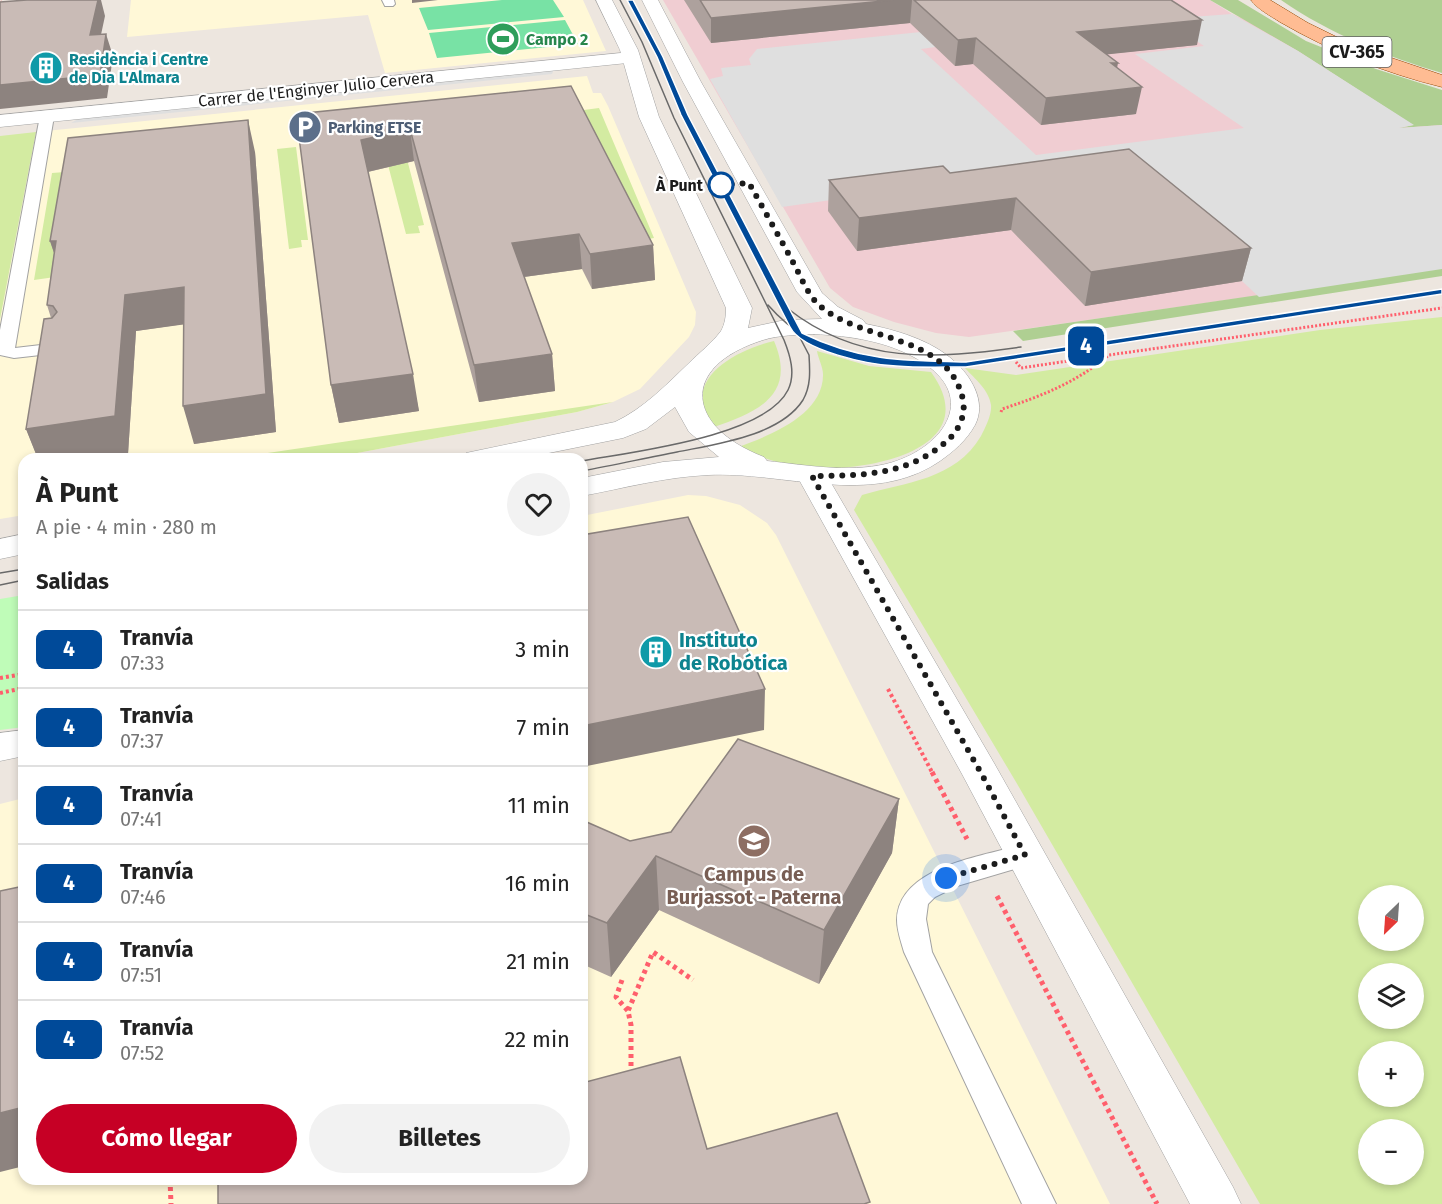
<!DOCTYPE html>
<html lang="es">
<head>
<meta charset="utf-8">
<style>
  :root { --surface:#fff; --page:#f2f2f2; --text:#222; --muted:#767676; --line:#e0e0e0; --accent:#c60025 }
  body { margin:0; font-family:"Fira Sans",sans-serif; background:var(--page); color:var(--text); height:100vh; display:flex; flex-direction:column; font-size:22px; white-space:nowrap }
  * { box-sizing:border-box; margin:0 }
  p { font-size:20px; color:var(--muted) }
  .icon { flex:none; width:33px; height:33px; fill:none; stroke:currentColor; stroke-width:2; stroke-linecap:round; stroke-linejoin:round }
  .map { position:relative; flex:1; overflow:hidden }
  .side { position:absolute; left:18px; top:453px; width:570px; height:732px; display:flex; flex-direction:column; background:var(--surface); border-radius:18px; box-shadow:0 3px 9px #0003 }
  .side>* { flex:none }
  .badge { padding:0 12px; border-radius:9px; font-size:21px; line-height:39px }
  .needle { width:39px; rotate:205deg }
  .tools { position:absolute; left:1358px; top:885px; display:grid; gap:12px }
  .tools a { display:grid; place-items:center; width:66px; height:66px; border-radius:50%; background:var(--surface); box-shadow:0 3px 9px #0003; font-size:30px }
  .you { position:absolute; width:30px; height:30px; margin:-15px; border:4px solid #fff; border-radius:50%; background:#1a73e8; box-shadow:0 0 0 9px #1a73e833 }
  .map>.badge { position:absolute; translate:-50% -50%; box-shadow:0 0 0 3px #fff }
  h2 { padding:0 18px; font-size:22px; line-height:54px }
  .round { display:grid; place-items:center; flex:none; width:63px; height:63px; border-radius:32px; background:var(--page) }
  .headline { display:flex; align-items:center; justify-content:space-between; height:102px; padding:0 18px }
  h1 { font-size:28px; font-weight:700; line-height:45px }
  .cta { display:flex; gap:12px; margin-top:auto; padding:12px 18px }
  .cta a { flex:1; height:69px; border-radius:36px; background:var(--accent); color:#fff; font-size:24px; font-weight:700; line-height:69px; text-align:center }
  .cta a+a { background:var(--page); color:var(--text) }
  ul { padding:0; list-style:none }
  li { display:flex; align-items:center; gap:18px; height:78px; padding:0 18px; border-top:2px solid var(--line) }
  li div { flex:1 }
  li b { display:block; font-size:22px }
  li em { font-style:normal }
  li .badge { min-width:66px; font-weight:700; text-align:center }
  .map>svg:first-child { display:block }
  .commercial { fill:#f0cdd2 }
  .education { fill:#fff8d7 }
  .grass { fill:#d3eba1; fill-rule:evenodd }
  .forest { fill:#afcf92 }
  .park { fill:#bffcb8 }
  .pitch { fill:#78e2a5 }
  .parking { fill:#dfdfdf }
  .lines { fill:none; stroke-linecap:round; stroke-linejoin:round }
  .service-casing { stroke:#a2a2a2; stroke-width:2 }
  .minor-casing { stroke:#a2a2a2; stroke-width:1 }
  .tertiary-casing { stroke:#a2a2a2; stroke-width:1 }
  .primary-casing { stroke:#924700; stroke-width:1 }
  .path-far3 { stroke:#ff5f6c; stroke-width:2; stroke-dasharray:1.5 1.5; stroke-linecap:butt }
  .path-far2 { stroke:#ff5f6c; stroke-width:3; stroke-dasharray:2 2; stroke-linecap:butt }
  .path-far1 { stroke:#ff5f6c; stroke-width:4; stroke-dasharray:3 3; stroke-linecap:butt }
  .path { stroke:#ff5f6c; stroke-width:5; stroke-dasharray:4 4; stroke-linecap:butt }
  .service { fill:#fff; fill-rule:evenodd }
  .minor { fill:#fff; fill-rule:evenodd }
  .tertiary { fill:#fff; fill-rule:evenodd }
  .primary { fill:#ffbc93; fill-rule:evenodd }
  .tram { stroke:#696969; stroke-width:1.5 }
  .wall { fill:#ada19d }
  .shaded-wall { fill:#8d837f }
  .building { fill:#c9bbb6; stroke:#8d837f; stroke-width:1.5 }
  .line { fill:#004a99; stroke:#fff; stroke-width:1.5 }
  .walk { stroke:#1b1b1b; stroke-width:6; stroke-dasharray:0 10.8 }
  .stop-dot { fill:#fff; stroke:#004a99; stroke-width:3 }
  .labels { text-anchor:middle; dominant-baseline:central; stroke-width:4.5; stroke-linejoin:round; paint-order:stroke }
  .far-leisure-label { font-size:16px; font-weight:bold; fill:#27864d; stroke:#fff; text-anchor:start }
  .far-culture-label { font-size:16px; font-weight:bold; fill:#0d838f; stroke:#fff; text-anchor:start }
  .far-street-label { font-size:16px; fill:#1b1b1b; stroke:#fff }
  .far-service-label { font-size:16px; font-weight:bold; fill:#4e5e75; stroke:#fff; text-anchor:start }
  .far-stop-label { font-size:16px; font-weight:bold; fill:#1b1b1b; stroke:#fff; text-anchor:end }
  .shield { fill:#fff; stroke:#5f5f5f; stroke-width:1.5 }
  .shield-label { font-size:18px; font-weight:bold; fill:#1b1b1b }
  .culture-label { font-size:20px; font-weight:bold; fill:#0d838f; stroke:#fff; text-anchor:start }
  .education-label { font-size:20px; font-weight:bold; fill:#785e54; stroke:#fff }
</style>
</head>
<body>
<div class="map">
<svg width="1442" height="1204" viewBox="0 0 1442 1204">
  <rect width="100%" height="100%" fill="#ede6df"/>
  <path class="commercial" d="M 663,0 L 1210,0 L 1232,14 L 1442,107 L 1442,269 L 969,337 L 936,333 L 894,322 L 853,307 L 830,288 Z"/>
  <path class="education" d="M 131,0 L 583,0 L 606,51 L 385,73 L 368,15 L 127,37 Z
    M 587,76 L 593,93 L 601,93 L 608,106 L 696,312 L 695,325 L 689,337 L 640,389 L 613,402 L 577,412 L 325,459 L 24,459 L 24,515 L 0,519 L 0,319 L 36,132 Z
    M 688,495 L 706,496 L 740,505 L 767,523 L 776,535 L 1110,1204 L 0,1204 L 0,804 L 24,798 L 24,1179 L 582,1179 L 582,516 Z"/>
  <path class="grass" d="M 599,108 L 654,238 L 641,240 L 576,111 Z
    M 36,132 L 0,319 L 0,136 Z
    M 401,136 L 424,225 L 418,226 L 420,233 L 406,234 L 381,138 Z
    M 296,147 L 308,240 L 301,240 L 302,247 L 289,249 L 277,149 Z
    M 78,171 L 55,277 L 34,280 L 52,173 Z
    M 1442,317 L 1442,1204 L 1260,1204 L 1016,782 L 854,510 L 862,495 C 906,482 955,480 981,436 C 985,428 992,415 991,405 C 989,390 975,379 965,368 L 1016,375 L 1320,330 ZM 1368,896 L 1413,896 L 1413,940 L 1368,940 ZM 1368,974 L 1413,974 L 1413,1018 L 1368,1018 ZM 1368,1052 L 1413,1052 L 1413,1096 L 1368,1096 ZM 1368,1130 L 1413,1130 L 1413,1174 L 1368,1174 Z
    M 774,341 C 797,395 758,412 714,427 C 677,381 735,350 774,341 Z
    M 817,351 L 869,366 L 931,372 C 989,452 859,474 804,467 C 780,464 760,458 738,447 C 769,436 824,415 823,374 C 823,367 818,358 817,351 Z
    M 613,402 L 577,412 L 325,459 L 227,459 Z"/>
  <path class="forest" d="M 1210,0 L 1238,0 L 1306,41 L 1376,69 L 1442,90 L 1442,125 L 1399,128 L 1413,125 L 1298,51 Z
    M 1281,0 L 1442,0 L 1442,73 C 1385,56 1330,34 1281,0 Z
    M 1442,268 L 1442,276 L 1023,341 L 1013,331 Z"/>
  <path class="park" d="M 24,595 L 24,727 L 0,730 L 0,599 Z"/>
  <path class="pitch" d="M 502,0 L 553,0 L 564,17 L 428,30 L 419,8 Z
    M 565,20 L 578,44 L 437,58 L 429,33 Z"/>
  <path class="parking" d="M 1232,14 L 1298,51 L 1414,125 L 1399,128 L 1442,125 L 1442,269 L 1259,297 L 1242,281 L 972,180 L 782,207 L 710,79 L 723,76 L 721,68 L 751,65 L 749,59 L 757,49 L 940,30 L 957,44 L 921,49 L 1036,155 L 1244,128 L 1135,54 L 1204,46 L 1164,19 Z
    M 555,67 L 552,74 L 71,123 L 85,115 Z"/>
  <g class="lines">
    <defs>
      <path id="service" d="M 382,0 L 394,0 L 395,4 L 393,6 L 385,6 Z
        M 47,112 L 54,116 L 15,348 L 58,343 L 64,344 L 67,348 L 64,352 L 58,353 L 14,358 L 0,355 L 0,330 L 40,116 Z
        M 1025,844 L 1035,847 L 1039,855 L 1035,863 L 957,886 L 935,897 L 928,904 L 926,919 L 932,952 L 1056,1204 L 1022,1204 L 904,952 C 901,941 897,931 897,920 C 898,866 985,856 1025,844 Z"/>
      <path id="minor" d="M 631,52 L 637,54 L 640,58 L 637,62 L 0,127 L 0,115 Z
        M 812,467 L 822,470 L 827,476 L 994,763 L 1233,1187 L 1241,1204 L 1190,1204 L 962,774 L 797,476 L 802,470 Z"/>
      <path id="tertiary" d="M 596,0 L 612,0 L 638,50 L 659,117 L 752,308 L 748,328 L 785,320 L 822,319 L 797,292 L 683,82 L 642,0 L 658,0 L 701,82 L 822,293 L 838,307 L 863,320 L 866,324 C 896,330 931,340 954,361 C 971,376 987,402 975,425 C 966,441 954,451 940,461 C 871,508 784,471 708,475 C 665,477 624,488 582,496 L 582,478 L 663,462 L 719,457 L 689,432 L 675,407 L 646,429 L 623,438 L 519,459 L 461,459 L 466,453 L 615,422 C 644,408 665,386 688,364 C 699,353 712,343 721,331 C 725,324 726,316 726,308 L 639,117 L 620,50 ZM 814,334 C 851,336 887,341 919,360 C 983,398 940,451 886,464 C 847,473 806,465 767,461 L 764,457 C 686,427 678,367 763,340 C 779,335 797,335 814,334 Z
        M 24,534 L 24,554 L 0,559 L 0,539 Z
        M 24,730 L 24,756 L 0,761 L 0,733 Z"/>
      <path id="primary" d="M 1251,0 L 1270,0 L 1308,23 L 1353,45 L 1442,75 L 1442,87 C 1385,73 1330,51 1280,22 C 1271,16 1257,9 1251,0 Z"/>
    </defs>
    <use href="#service" class="service-casing"/>
    <use href="#minor" class="minor-casing"/>
    <use href="#tertiary" class="tertiary-casing"/>
    <use href="#primary" class="primary-casing"/>
    <path class="path-far3" d="M 0,3 L 1,0"/>
    <path class="path-far2" d="M 1016,362 L 1021,368 L 1108,355
      M 1001,412 L 1002,409 C 1042,396 1077,382 1109,355 L 1442,308"/>
    <path class="path-far1" d="M 0,678 L 24,674
      M 888,689 L 933,774
      M 0,693 L 24,688"/>
    <path class="path" d="M 932,772 L 967,839
      M 997,896 L 1157,1204
      M 622,980 L 616,997 L 628,1011
      M 631,1074 L 631,1025 L 628,1011 L 653,952 L 693,980
      M 170,1179 L 171,1204"/>
    <use href="#service" class="service"/>
    <use href="#minor" class="minor"/>
    <use href="#tertiary" class="tertiary"/>
    <use href="#primary" class="primary"/>
    <path class="tram" d="M 768,305 C 820,365 892,366 966,364 L 1442,292
      M 787,308 C 859,365 935,359 1021,347
      M 582,461 C 630,452 765,437 788,390 C 796,374 790,355 784,340 L 674,118 L 642,42 L 620,0
      M 582,471 C 614,465 646,458 677,452 C 716,444 780,436 803,400 C 811,386 810,371 809,355 L 684,115 L 660,57 L 630,0
      M 0,573 L 24,569
      M 0,585 L 24,580"/>
  </g>
  <path class="wall" d="M 684,0 L 1171,0 L 1197,45 L 1107,54 L 1117,68 L 1136,114 L 1041,125 L 973,64 L 955,66 L 910,23 L 711,43 Z
    M 571,86 L 653,245 L 655,280 L 592,289 L 582,269 L 524,277 L 552,354 L 555,391 L 479,402 L 414,161 L 368,172 L 419,411 L 339,423 L 331,385 L 296,114 Z
    M 255,152 L 276,432 L 194,444 L 184,324 L 136,331 L 128,454 L 96,459 L 38,459 L 26,429 L 51,318 L 47,305 L 54,253 L 50,241 Z
    M 950,173 L 1251,248 L 1242,281 L 1085,306 L 1011,230 L 857,251 L 828,211 L 829,180 Z
    M 899,799 L 892,853 L 819,984 L 659,910 L 611,977 L 582,964 L 582,820 L 630,841 Z"/>
  <path class="shaded-wall" d="M 98,0 L 101,0 L 105,16 L 96,58 L 90,35 Z
    M 412,0 L 438,0 L 412,3 Z
    M 893,0 L 912,0 L 910,23 L 711,43 L 711,18 Z
    M 1202,20 L 1197,45 L 1073,58 L 1077,32 Z
    M 106,34 L 113,56 L 107,98 L 0,109 L 0,85 Z
    M 976,38 L 973,64 L 955,66 L 958,40 Z
    M 1111,63 L 1118,63 L 1113,89 Z
    M 1142,87 L 1136,114 L 1041,125 L 1046,98 Z
    M 248,120 L 255,152 L 276,432 L 194,444 L 183,406 Z
    M 410,129 L 414,161 L 367,172 L 361,140 Z
    M 1016,198 L 1011,230 L 857,251 L 859,218 Z
    M 579,234 L 582,269 L 516,278 L 512,243 Z
    M 50,241 L 56,241 L 62,276 Z
    M 653,245 L 655,280 L 592,289 L 590,254 Z
    M 1251,248 L 1242,281 L 1085,306 L 1091,272 Z
    M 184,287 L 194,323 L 136,331 L 128,454 L 96,459 L 38,459 L 26,429 L 125,295 Z
    M 552,354 L 555,391 L 479,402 L 474,365 Z
    M 413,374 L 419,411 L 339,423 L 331,385 Z
    M 765,689 L 764,730 L 582,767 L 582,726 Z
    M 899,799 L 892,853 L 819,984 L 824,930 Z
    M 656,856 L 659,910 L 611,977 L 607,923 Z
    M 24,1107 L 24,1166 L 0,1172 L 0,1113 Z"/>
  <path class="building" d="M 27,0 L 98,0 L 90,35 L 106,34 L 100,75 L 0,85 L 0,2 Z
    M 700,0 L 893,0 L 711,18 Z
    M 914,0 L 1171,0 L 1202,20 L 1077,32 L 1118,63 L 1111,63 L 1142,87 L 1046,98 L 976,38 L 958,40 Z
    M 571,86 L 653,245 L 590,254 L 579,234 L 512,243 L 552,354 L 474,365 L 410,129 L 361,140 L 413,374 L 331,385 L 296,114 Z
    M 248,120 L 266,394 L 183,406 L 184,287 L 125,295 L 115,416 L 26,429 L 44,319 L 52,318 L 57,312 L 53,306 L 47,305 L 56,241 L 50,241 L 68,138 Z
    M 1129,149 L 1251,248 L 1091,272 L 1016,198 L 859,218 L 829,180 L 943,166 L 950,173 Z
    M 688,517 L 765,689 L 582,726 L 582,535 Z
    M 738,739 L 899,799 L 824,930 L 656,856 L 607,923 L 582,913 L 582,820 L 630,841 L 671,832 Z
    M 24,886 L 24,1107 L 0,1113 L 0,891 Z
    M 680,1057 L 707,1149 L 837,1113 L 870,1202 L 864,1204 L 218,1204 L 218,1181 L 224,1179 L 582,1179 L 582,1083 Z"/>
  <path class="line" d="M 627,0 L 633,0 L 663,57 L 688,115 L 802,333 C 859,361 904,361 966,362 L 1442,289 L 1442,294 L 966,367 C 943,367 919,368 896,366 C 870,365 802,351 790,327 L 681,115 L 657,57 Z"/>
  <g class="lines">
    <path class="walk" d="M 721,185 L 749,183 C 764,210 780,238 795,266 C 802,279 808,295 819,305 C 861,343 949,333 963,400 C 966,415 959,430 948,440 C 910,475 861,476 812,476 L 981,773 L 1025,855 L 946,878"/>
  </g>
  <defs>
    <symbol id="stadium-disc" viewBox="-11 -11 22 22"><circle r="9.5" fill="#2e9e5b" stroke="#fff"/><path d="M0-5a6.5 5 0 1 0 0 10a6.5 5 0 1 0 0-10ZM-3.5-1.8h7v3.6h-7Z" fill="#fff"/></symbol>
    <symbol id="building-disc" viewBox="-11 -11 22 22"><circle r="9.5" fill="#0f9aa8" stroke="#fff"/><path d="M-4-6H4V6H1V3H-1V6H-4ZM-2.5-4.3h1.7v1.8h-1.7ZM.8-4.3h1.7v1.8H.8ZM-2.5-1h1.7V.8h-1.7ZM.8-1h1.7V.8H.8Z" fill="#fff"/></symbol>
    <symbol id="parking-disc" viewBox="-11 -11 22 22"><circle r="9.5" fill="#5c6f8a" stroke="#fff"/><path d="M-3.5-5.5H1a3.5 3.5 0 0 1 0 7H-1V5.5H-3.5ZM-1-3.4V-.6H.8a1.4 1.4 0 0 0 0-2.8Z" fill="#fff"/></symbol>
    <symbol id="university-disc" viewBox="-11 -11 22 22"><circle r="9.5" fill="#8d6e63" stroke="#fff"/><path d="M0-5L7-2L0 1L-7-2ZM-4 1L0 2.5L4 1V4Q0 6-4 4Z" fill="#fff"/></symbol>
  </defs>
  <g fill-rule="evenodd">
    <use href="#stadium-disc" x="484" y="20" width="38" height="38"/>
    <use href="#building-disc" x="27" y="49" width="38" height="38"/>
    <use href="#parking-disc" x="286" y="108" width="38" height="38"/>
    <use href="#building-disc" x="637" y="633" width="38" height="38"/>
    <use href="#university-disc" x="735" y="822" width="38" height="38"/>
  </g>
  <circle class="stop-dot" cx="721" cy="185" r="12"/>
  <g class="labels">
    <g class="far-leisure-label">
      <text x="526" y="39">Campo 2</text>
    </g>
    <g class="far-culture-label">
      <text x="69" y="59">Residència i Centre<tspan x="69" dy="18">de Dia L'Almara</tspan></text>
    </g>
    <g class="far-street-label">
      <text transform="translate(316 89) rotate(-6)">Carrer de l'Enginyer Julio Cervera</text>
    </g>
    <g class="far-service-label">
      <text x="328" y="127">Parking ETSE</text>
    </g>
    <g class="far-stop-label">
      <text x="703" y="185">À Punt</text>
    </g>
    <rect class="shield" x="1322.5" y="37" width="69" height="30" rx="4.5"/>
    <g class="shield-label">
      <text x="1357" y="52">CV-365</text>
    </g>
    <g class="culture-label">
      <text x="679" y="640">Instituto<tspan x="679" dy="23">de Robótica</tspan></text>
    </g>
    <g class="education-label">
      <text x="754" y="874">Campus de<tspan x="754" dy="23">Burjassot - Paterna</tspan></text>
    </g>
  </g>
</svg>
<div class="tools">
<a><svg class="needle" viewBox="-14 -14 28 28"><path d="M0-13l5 13h-10z" fill="#e53935"/><path d="M0 13l5-13h-10z" fill="#767676"/></svg></a>
<a><svg class="icon" aria-label="layers" viewBox="0 0 24 24"><path d="M12 4l9 5-9 5-9-5zM3 14l9 5 9-5"/></svg></a>
<a>+</a>
<a>−</a>
</div>
<div class="you" style="left:946px;top:878px"></div>
<b class="badge" style="left:1086px;top:346px;background:#004a99;color:#fff">4</b>
<section class="side">
<div class="headline"><div><h1>À Punt</h1><p>A pie · 4 min · 280 m</p></div><a class="round"><svg class="icon" aria-label="heart" viewBox="0 0 24 24"><path d="M12 20l-8-8c-3-5 5-10 8-4 3-6 11-1 8 4z"/></svg></a></div>
<h2>Salidas</h2>
<ul>
<li><span class="badge" style="background:#004a99;color:#fff">4</span><div><b>Tranvía</b><p>07:33</p></div><em>3 min</em></li>
<li><span class="badge" style="background:#004a99;color:#fff">4</span><div><b>Tranvía</b><p>07:37</p></div><em>7 min</em></li>
<li><span class="badge" style="background:#004a99;color:#fff">4</span><div><b>Tranvía</b><p>07:41</p></div><em>11 min</em></li>
<li><span class="badge" style="background:#004a99;color:#fff">4</span><div><b>Tranvía</b><p>07:46</p></div><em>16 min</em></li>
<li><span class="badge" style="background:#004a99;color:#fff">4</span><div><b>Tranvía</b><p>07:51</p></div><em>21 min</em></li>
<li><span class="badge" style="background:#004a99;color:#fff">4</span><div><b>Tranvía</b><p>07:52</p></div><em>22 min</em></li>
</ul>
<div class="cta"><a>Cómo llegar</a><a>Billetes</a></div>
</section>
</div>
</body>
</html>
